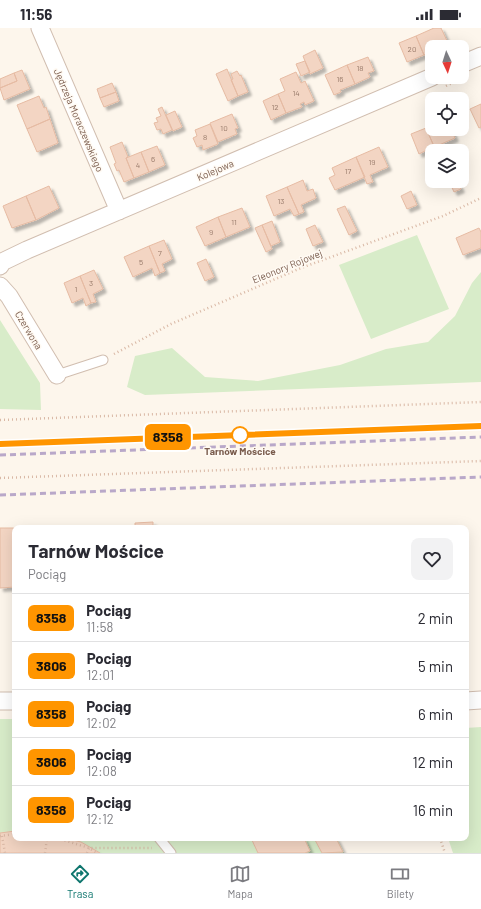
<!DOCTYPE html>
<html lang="pl">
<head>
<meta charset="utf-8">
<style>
  :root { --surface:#fff; --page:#f2f2f3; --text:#2b2b33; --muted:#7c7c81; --line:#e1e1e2; --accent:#0f766e }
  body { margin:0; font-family:Barlow,sans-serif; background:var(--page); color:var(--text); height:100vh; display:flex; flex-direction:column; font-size:15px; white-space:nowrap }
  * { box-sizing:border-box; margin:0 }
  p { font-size:13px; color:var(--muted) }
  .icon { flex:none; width:22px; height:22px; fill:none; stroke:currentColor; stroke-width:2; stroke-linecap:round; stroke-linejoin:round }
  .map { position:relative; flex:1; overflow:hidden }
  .panel { position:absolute; left:12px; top:497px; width:457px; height:316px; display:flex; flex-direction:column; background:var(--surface); border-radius:8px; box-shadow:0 4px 16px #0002 }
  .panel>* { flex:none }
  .badge { padding:0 8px; border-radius:6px; font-size:14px; line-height:26px }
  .needle { width:26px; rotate:176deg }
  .tools { position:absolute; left:425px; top:12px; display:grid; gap:8px }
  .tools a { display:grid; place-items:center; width:44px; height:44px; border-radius:8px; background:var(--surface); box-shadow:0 4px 16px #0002; font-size:20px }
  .map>.badge { position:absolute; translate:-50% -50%; box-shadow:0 0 0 2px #fff }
  .round { display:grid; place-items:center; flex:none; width:42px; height:42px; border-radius:8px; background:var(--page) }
  .headline { display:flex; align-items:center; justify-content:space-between; height:68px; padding:0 16px }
  h1 { font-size:19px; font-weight:700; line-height:30px }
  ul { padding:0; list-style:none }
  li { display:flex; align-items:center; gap:12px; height:48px; padding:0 16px; border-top:1px solid var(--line) }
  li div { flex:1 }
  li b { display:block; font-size:15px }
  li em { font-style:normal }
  li .badge { min-width:44px; font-weight:700; text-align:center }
  .status { display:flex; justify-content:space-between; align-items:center; height:28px; padding:0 20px; background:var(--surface); direction:ltr }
  .status svg { height:11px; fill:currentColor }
  .tab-bar { display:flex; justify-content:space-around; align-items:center; height:56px; border-top:1px solid var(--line); background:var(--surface); font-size:11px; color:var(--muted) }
  .tab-bar a { display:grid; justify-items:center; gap:2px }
  .tab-bar .current { color:var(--accent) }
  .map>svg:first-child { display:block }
  .green { fill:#d8ecc9 }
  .building { fill:#f3d5c3; stroke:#e6bba3; filter:url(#shadow) }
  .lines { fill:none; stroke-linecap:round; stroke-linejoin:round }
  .lane-casing { stroke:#d1beb0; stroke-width:11 }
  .street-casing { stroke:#d1beb0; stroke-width:19 }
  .path { stroke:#d9b8a5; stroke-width:2.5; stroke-dasharray:1 3; stroke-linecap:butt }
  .lane { stroke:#fff; stroke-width:9 }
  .street { stroke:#fff; stroke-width:17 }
  .rail { stroke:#b9a8c9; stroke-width:3; stroke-dasharray:6 4; stroke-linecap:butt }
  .line-casing { stroke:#fff; stroke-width:9 }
  .line { stroke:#ff9500; stroke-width:6 }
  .stop-dot { fill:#fff; stroke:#ff9500; stroke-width:2 }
  .labels { text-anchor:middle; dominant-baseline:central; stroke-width:3; stroke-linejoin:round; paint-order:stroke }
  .number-label { font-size:8px; fill:#987a6a }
  .street-label { font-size:10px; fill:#7a5c4d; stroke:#fffaf3 }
  .stop-label { font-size:10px; font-weight:bold; fill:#7a5c4d; stroke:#fffaf3 }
</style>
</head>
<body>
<div class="status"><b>11:56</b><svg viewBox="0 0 49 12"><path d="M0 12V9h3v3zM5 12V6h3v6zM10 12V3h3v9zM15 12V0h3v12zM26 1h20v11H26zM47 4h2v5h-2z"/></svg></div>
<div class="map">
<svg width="481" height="825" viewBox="0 0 481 825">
  <defs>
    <filter id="shadow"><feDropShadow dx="3.5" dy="3.5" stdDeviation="1" flood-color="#0004"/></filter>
  </defs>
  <rect width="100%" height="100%" fill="#fdf6ec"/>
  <path class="green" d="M 417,207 L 449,281 L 371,311 L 339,237 Z
    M 481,244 L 481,354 L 145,367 L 127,359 L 135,328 L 172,320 L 205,349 L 258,353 L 340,337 L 386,321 L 428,314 L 455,288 L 472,255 Z
    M 0,292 L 40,355 L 41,382 L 0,381 Z
    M 0,691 L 15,691 L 15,810 L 337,810 L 344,825 L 0,825 Z
    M 481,699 L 481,825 L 453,825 L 448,810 L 466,810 L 466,700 Z"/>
  <path class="building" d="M 434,0 L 441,0 L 449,17 L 443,19 L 432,19 L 432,24 L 424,27 L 416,8 Z
    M 416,8 L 424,27 L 407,34 L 399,15 Z
    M 315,22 L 323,40 L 310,46 L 303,28 Z
    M 368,29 L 374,43 L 368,45 L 370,49 L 355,56 L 347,37 Z
    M 305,33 L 310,44 L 301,48 L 296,36 Z
    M 347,37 L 355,56 L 340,62 L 341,64 L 334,67 L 325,47 Z
    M 227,41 L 238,68 L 228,73 L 216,46 Z
    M 22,42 L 30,61 L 4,72 L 0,60 L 17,53 L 14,45 Z
    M 237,43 L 240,48 L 241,47 L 248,64 L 238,68 L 231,52 L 233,51 L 231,46 Z
    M 296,44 L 301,55 L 305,53 L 314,73 L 305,77 L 304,74 L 300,76 L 302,79 L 286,85 L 278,66 L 285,63 L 280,51 Z
    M 14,45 L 17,53 L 0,60 L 0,51 Z
    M 112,55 L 116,64 L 100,70 L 97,61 Z
    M 116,64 L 119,73 L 104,79 L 100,70 Z
    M 278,66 L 286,85 L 271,92 L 263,73 Z
    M 39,68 L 44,80 L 46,79 L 50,91 L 27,101 L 17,77 Z
    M 481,76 L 481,99 L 479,100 L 470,81 Z
    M 162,79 L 172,102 L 163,106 L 161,101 L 157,102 L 154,95 L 158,94 L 156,90 L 161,88 L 158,81 Z
    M 175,83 L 182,99 L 173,103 L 166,87 Z
    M 232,86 L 238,100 L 235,101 L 237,106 L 218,114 L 210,95 Z
    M 50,91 L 58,115 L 37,124 L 27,101 Z
    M 210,96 L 218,116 L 203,122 L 202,117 L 197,119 L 193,110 L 197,108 L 195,102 Z
    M 432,97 L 432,101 L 451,101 L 455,110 L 439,117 L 442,123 L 436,123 L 426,100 Z
    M 426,100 L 436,123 L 432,123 L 432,129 L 429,121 L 419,126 L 411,106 Z
    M 122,114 L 128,129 L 126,130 L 134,150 L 124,154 L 119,142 L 117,143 L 114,136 L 116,135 L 110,119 Z
    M 157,118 L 165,137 L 149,144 L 141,124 Z
    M 379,119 L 388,139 L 370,147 L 373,154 L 367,156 L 356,129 Z
    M 141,124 L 149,144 L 134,150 L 126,130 Z
    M 356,129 L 365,149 L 335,162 L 329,150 L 335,147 L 332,140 Z
    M 303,152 L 307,163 L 313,161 L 316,170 L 301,177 L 304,184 L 299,186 L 287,159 Z
    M 449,153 L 457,153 L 461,161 L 454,164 Z
    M 49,158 L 59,180 L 36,192 L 26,168 Z
    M 287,159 L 299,186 L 294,188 L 290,181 L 274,188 L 266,168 Z
    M 411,163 L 417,177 L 407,181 L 401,168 Z
    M 26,168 L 36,192 L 12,200 L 3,178 Z
    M 345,178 L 357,203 L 349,207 L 337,181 Z
    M 242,180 L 250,199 L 226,209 L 218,189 Z
    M 218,189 L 226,209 L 205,218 L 196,199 Z
    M 272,193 L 280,214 L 271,218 L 262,197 Z
    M 262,197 L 272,221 L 266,224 L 255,200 Z
    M 315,197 L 323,214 L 313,218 L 306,201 Z
    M 479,200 L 481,204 L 481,220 L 463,227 L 456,210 Z
    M 164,212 L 172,231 L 162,236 L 165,243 L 160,245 L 149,218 Z
    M 149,218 L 160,245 L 155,248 L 152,240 L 133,249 L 124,229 Z
    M 206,231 L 214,249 L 205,253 L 197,235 Z
    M 94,242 L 103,261 L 93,266 L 96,274 L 91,275 L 80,248 Z
    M 80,248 L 91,275 L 86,278 L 83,270 L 72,275 L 64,255 Z
    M 153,494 L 153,500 L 135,500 L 135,495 Z
    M 0,500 L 16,500 L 15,500 L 15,559 L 0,560 Z
    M 15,803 L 15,810 L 65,810 L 81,814 L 100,825 L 0,825 L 0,805 Z
    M 251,810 L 304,810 L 310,823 L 305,825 L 258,825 Z
    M 320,810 L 336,810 L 343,824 L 322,825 L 315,812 Z"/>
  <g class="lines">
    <defs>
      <path id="lane" d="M 57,347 L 103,332
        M 159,810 L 171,825"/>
      <path id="street" d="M 40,0 L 119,183
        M 462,36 L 481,28
        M 0,238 L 2,234 L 27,222 L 432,49
        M 0,258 L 9,268 L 57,347
        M 0,673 L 15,673
        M 466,673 L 481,672"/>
    </defs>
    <use href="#lane" class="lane-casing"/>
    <use href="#street" class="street-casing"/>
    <path class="path" d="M 446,58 L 458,52
      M 114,326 L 171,296 L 301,240 L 443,188 L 481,170
      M 0,392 L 481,374
      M 0,450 L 481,433
      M 0,808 L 15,806
      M 2,808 L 5,825
      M 57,810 L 89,820 L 152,820
      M 440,810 L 445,825
      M 45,825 L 47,810
      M 87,825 L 89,820 L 97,825"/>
    <use href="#lane" class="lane"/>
    <use href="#street" class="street"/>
    <path class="rail" d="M 0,416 L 481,398
      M 0,427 L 481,409
      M 0,467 L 481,449"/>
  </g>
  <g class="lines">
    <defs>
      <path id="line" d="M 0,416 L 481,398"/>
    </defs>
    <use href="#line" class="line-casing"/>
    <use href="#line" class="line"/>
  </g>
  <circle class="stop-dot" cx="240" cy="407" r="8"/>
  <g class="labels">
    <g class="number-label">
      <text x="412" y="21">20</text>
      <text x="360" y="40">18</text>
      <text x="340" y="51">16</text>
      <text x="296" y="65">14</text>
      <text x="275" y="79">12</text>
      <text x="224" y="100">10</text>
      <text x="205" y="109">8</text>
      <text x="153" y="131">6</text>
      <text x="372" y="134">19</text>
      <text x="138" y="137">4</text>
      <text x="348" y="143">17</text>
      <text x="281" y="173">13</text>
      <text x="234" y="194">11</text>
      <text x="211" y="204">9</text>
      <text x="160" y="225">7</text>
      <text x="141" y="234">5</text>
      <text x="91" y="255">3</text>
      <text x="76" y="261">1</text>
    </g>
    <g class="street-label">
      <text transform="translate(79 92) rotate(67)">Jędrzeja Moraczewskiego</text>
      <text transform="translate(215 142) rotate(-23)">Kolejowa</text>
      <text transform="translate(287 238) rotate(-22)">Eleonory Rojowej</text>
      <text transform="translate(29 302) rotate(59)">Czerwona</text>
    </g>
    <g class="stop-label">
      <text x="240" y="423">Tarnów Mościce</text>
    </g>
  </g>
</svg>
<div class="tools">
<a><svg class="needle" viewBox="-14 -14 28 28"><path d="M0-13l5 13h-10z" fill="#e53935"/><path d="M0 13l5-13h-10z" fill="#7c7c81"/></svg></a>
<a><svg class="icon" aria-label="locate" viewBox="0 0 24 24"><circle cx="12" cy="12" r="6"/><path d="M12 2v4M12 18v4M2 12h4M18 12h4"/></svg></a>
<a><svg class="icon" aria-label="layers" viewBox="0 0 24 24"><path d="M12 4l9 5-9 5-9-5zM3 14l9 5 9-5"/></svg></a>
</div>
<b class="badge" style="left:168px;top:409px;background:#ff9500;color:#111">8358</b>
<section class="panel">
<div class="headline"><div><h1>Tarnów Mościce</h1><p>Pociąg</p></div><a class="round"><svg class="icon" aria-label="heart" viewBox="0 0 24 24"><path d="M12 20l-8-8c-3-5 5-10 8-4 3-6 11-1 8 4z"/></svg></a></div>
<ul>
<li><span class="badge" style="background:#ff9500;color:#111">8358</span><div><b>Pociąg</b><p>11:58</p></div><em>2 min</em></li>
<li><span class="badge" style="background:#ff9500;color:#111">3806</span><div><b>Pociąg</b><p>12:01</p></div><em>5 min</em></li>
<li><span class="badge" style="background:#ff9500;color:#111">8358</span><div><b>Pociąg</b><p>12:02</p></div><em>6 min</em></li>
<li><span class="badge" style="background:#ff9500;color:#111">3806</span><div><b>Pociąg</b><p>12:08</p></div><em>12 min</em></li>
<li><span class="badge" style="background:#ff9500;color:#111">8358</span><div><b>Pociąg</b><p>12:12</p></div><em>16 min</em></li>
</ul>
</section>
</div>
<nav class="tab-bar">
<a class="current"><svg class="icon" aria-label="directions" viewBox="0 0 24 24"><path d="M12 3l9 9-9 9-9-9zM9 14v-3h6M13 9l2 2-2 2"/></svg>Trasa</a>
<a><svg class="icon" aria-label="map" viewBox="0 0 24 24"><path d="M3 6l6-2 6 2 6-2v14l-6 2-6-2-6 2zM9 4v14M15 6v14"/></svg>Mapa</a>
<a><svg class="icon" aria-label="tickets" viewBox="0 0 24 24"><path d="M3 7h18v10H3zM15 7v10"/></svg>Bilety</a>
</nav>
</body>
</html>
